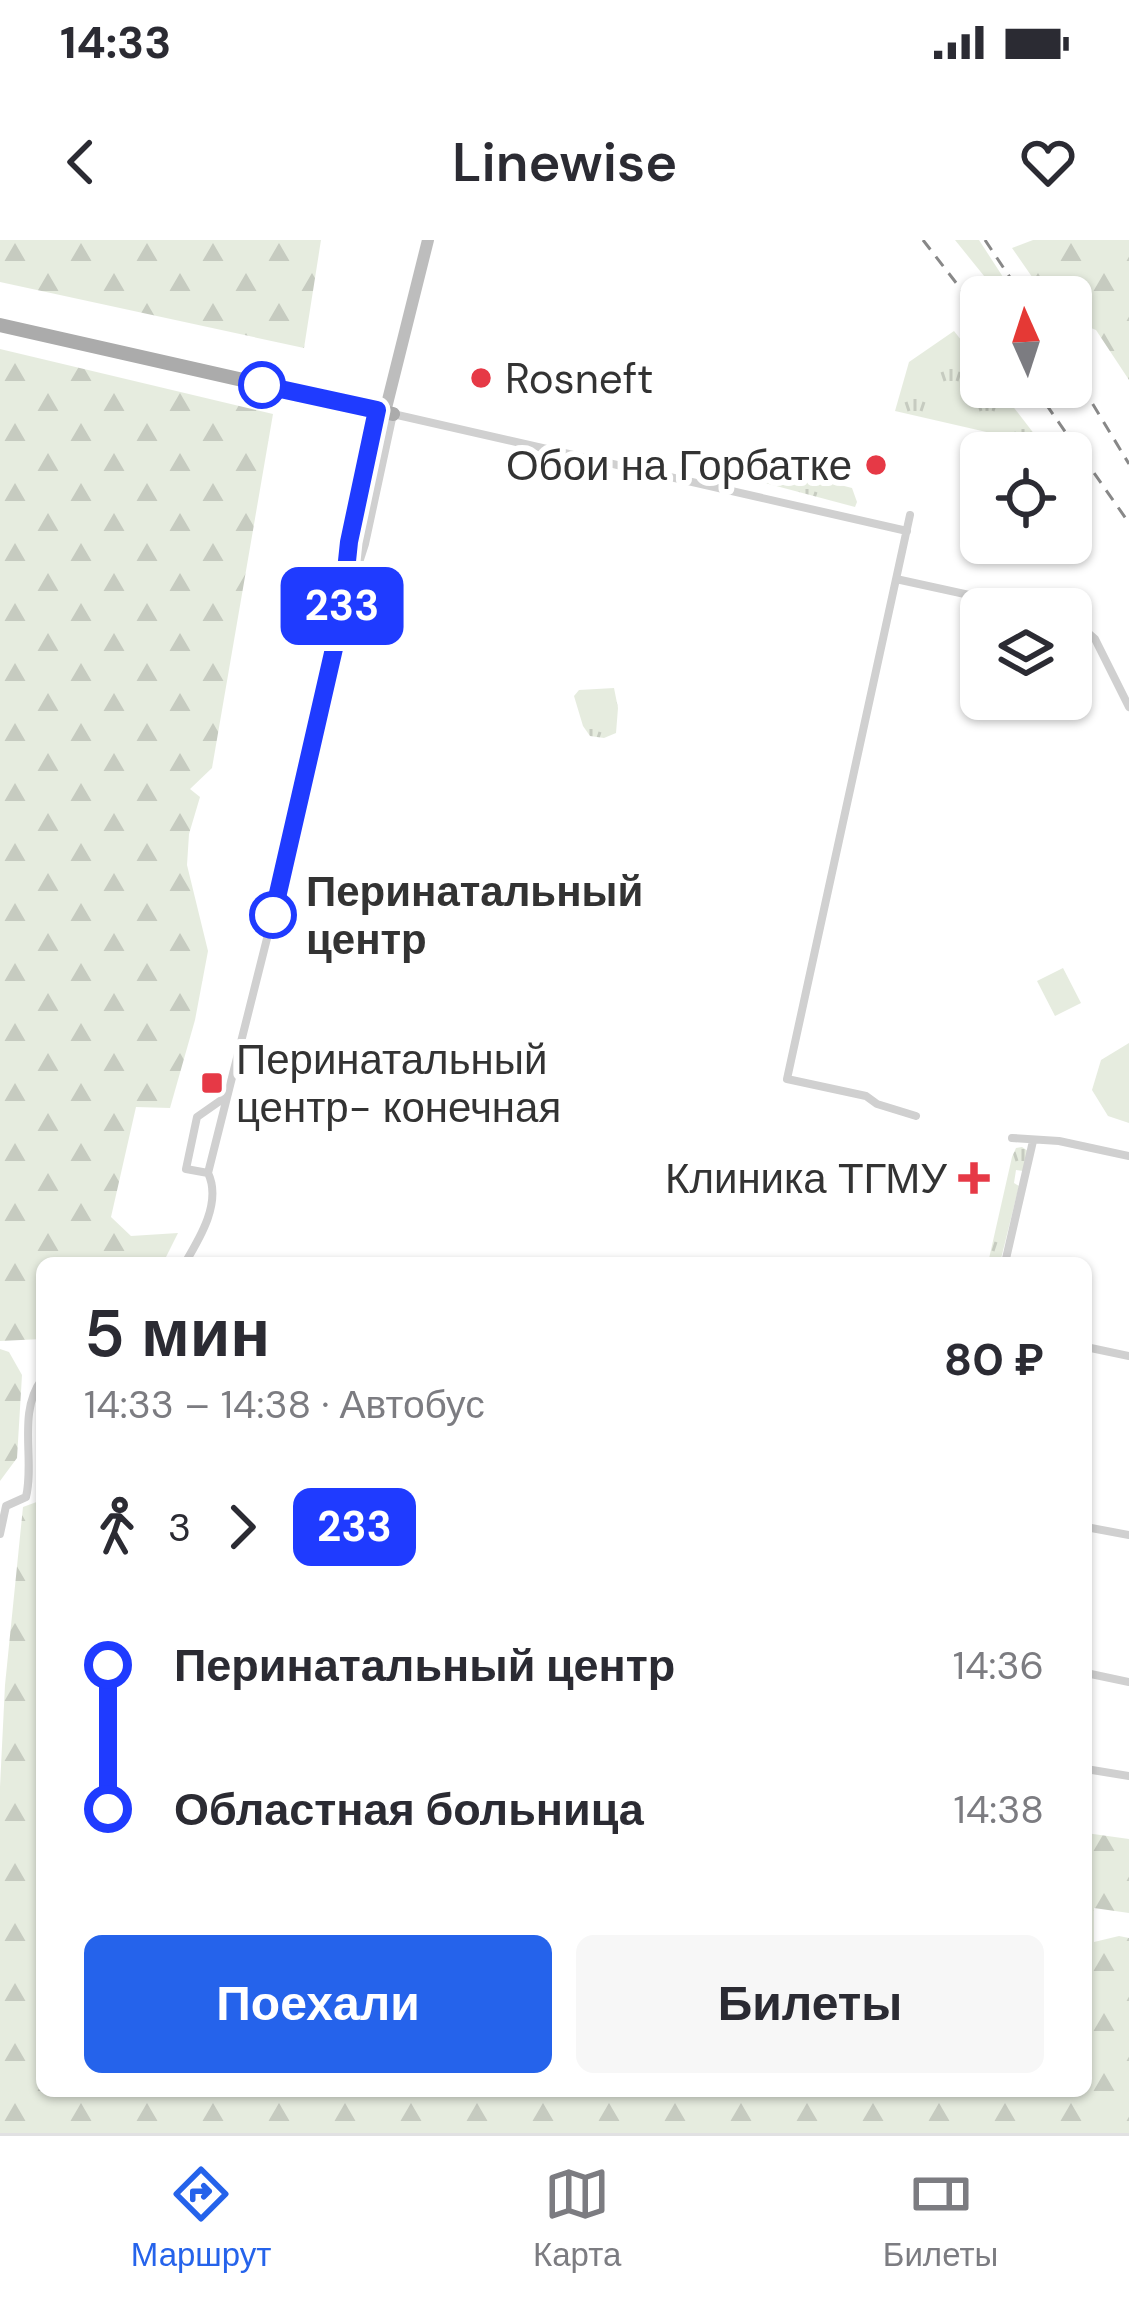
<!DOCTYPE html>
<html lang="ru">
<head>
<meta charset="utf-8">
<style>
  :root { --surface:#fff; --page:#f7f7f7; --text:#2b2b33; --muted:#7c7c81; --line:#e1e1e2; --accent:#2563eb }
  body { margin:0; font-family:"DM Sans",sans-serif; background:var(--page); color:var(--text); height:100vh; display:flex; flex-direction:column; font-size:45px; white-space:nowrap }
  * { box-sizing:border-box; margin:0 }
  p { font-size:39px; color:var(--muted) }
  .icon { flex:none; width:66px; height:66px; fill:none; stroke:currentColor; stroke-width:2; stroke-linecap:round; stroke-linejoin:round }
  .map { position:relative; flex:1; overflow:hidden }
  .details { position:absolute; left:36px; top:1017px; width:1056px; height:840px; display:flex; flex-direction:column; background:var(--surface); border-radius:18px; box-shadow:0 3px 9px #0004 }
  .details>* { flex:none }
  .badge { padding:0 24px; border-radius:18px; font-size:42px; line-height:78px }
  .needle { width:78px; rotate:357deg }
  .controls { position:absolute; left:960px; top:36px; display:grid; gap:24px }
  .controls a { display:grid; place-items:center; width:132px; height:132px; border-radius:18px; background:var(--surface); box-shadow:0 3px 9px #0004; font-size:60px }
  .map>.badge { position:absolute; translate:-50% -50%; box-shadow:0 0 0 6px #fff }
  .legs { display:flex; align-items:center; gap:18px; height:132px; padding:0 48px; font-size:39px }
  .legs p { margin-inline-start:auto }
  .head { display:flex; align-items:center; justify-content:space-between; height:204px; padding:0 48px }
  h1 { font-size:66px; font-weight:600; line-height:90px }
  .cta { display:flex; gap:24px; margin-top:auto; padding:24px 48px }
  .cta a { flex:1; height:138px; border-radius:18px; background:var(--accent); color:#fff; font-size:48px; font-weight:600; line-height:138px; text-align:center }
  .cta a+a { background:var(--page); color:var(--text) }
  ul { padding:0 48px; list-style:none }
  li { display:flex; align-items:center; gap:42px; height:144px; font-size:45px }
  li i { display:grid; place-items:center; width:18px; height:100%; margin:0 15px; background:currentColor }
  li i::after { content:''; width:30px; height:30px; margin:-15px; border:9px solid; border-radius:50%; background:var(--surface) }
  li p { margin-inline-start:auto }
  li:first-child i { background:linear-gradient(#0000 50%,currentColor 0) }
  li:last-child i { background:linear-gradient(currentColor 50%,#0000 0) }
  .status { display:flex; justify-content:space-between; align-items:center; height:84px; padding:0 60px; background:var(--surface); direction:ltr }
  .status svg { height:33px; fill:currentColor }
  header { display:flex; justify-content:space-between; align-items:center; height:156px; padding:0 48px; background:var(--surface); font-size:54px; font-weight:600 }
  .tabs { display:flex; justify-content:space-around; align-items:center; height:168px; border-top:3px solid var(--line); background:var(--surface); font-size:33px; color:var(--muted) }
  .tabs a { display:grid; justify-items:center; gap:6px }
  .tabs .current { color:var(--accent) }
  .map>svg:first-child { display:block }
  .grass { fill:url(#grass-tufts) }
  .forest { fill:url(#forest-firs) }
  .garden { fill:#e6ecdf }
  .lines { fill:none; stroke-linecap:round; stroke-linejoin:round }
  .street { stroke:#d0d0d0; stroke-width:8 }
  .secondary { stroke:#bdbdbd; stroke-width:12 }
  .primary { stroke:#ababab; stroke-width:14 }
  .rail { stroke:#888; stroke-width:3; stroke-dasharray:12 9; stroke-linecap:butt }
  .line-1-casing { stroke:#fff; stroke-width:27 }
  .line-1 { stroke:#1f3bff; stroke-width:18 }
  .poi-dot { fill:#e63946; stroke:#fff; stroke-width:4.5 }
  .stop-1-dot { fill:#fff; stroke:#1f3bff; stroke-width:6 }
  .labels { text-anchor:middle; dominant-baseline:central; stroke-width:12; stroke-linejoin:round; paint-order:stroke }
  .poi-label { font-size:42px; fill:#333; stroke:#fff; text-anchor:start }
  .stop-label { font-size:42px; font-weight:bold; fill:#333; stroke:#fff; text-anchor:start }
</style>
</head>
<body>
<div class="status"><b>14:33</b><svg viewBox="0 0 49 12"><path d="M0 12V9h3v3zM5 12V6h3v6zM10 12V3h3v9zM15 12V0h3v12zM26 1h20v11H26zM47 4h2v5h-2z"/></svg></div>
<header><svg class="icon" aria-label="back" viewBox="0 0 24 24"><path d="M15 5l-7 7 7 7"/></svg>Linewise<svg class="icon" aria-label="heart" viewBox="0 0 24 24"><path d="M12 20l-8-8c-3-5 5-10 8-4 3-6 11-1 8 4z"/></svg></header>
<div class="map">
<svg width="1129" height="1893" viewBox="0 0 1129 1893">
  <defs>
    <pattern id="grass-tufts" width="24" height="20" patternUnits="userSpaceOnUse" patternTransform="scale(3)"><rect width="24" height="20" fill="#e6ecdf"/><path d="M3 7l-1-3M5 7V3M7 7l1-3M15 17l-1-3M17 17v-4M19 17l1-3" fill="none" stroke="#c6cbc0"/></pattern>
    <pattern id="forest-firs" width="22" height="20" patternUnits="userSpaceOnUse" patternTransform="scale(3)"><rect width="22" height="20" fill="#e6ecdf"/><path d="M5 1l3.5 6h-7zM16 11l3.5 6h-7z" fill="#c6cbc0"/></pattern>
  </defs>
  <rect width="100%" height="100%" fill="#fff"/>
  <path class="grass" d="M 954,91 L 981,125 L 981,147 L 998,147 L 1035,195 L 1026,201 L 895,171 L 909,122 Z
    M 786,231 L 852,248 L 857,262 L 855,267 L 765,243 Z
    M 614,448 L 618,468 L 616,493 L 604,498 L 590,496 L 583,486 L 574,456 L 579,450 Z
    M 1022,907 L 1028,911 L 1023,931 L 1016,930 L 1014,943 L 1019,946 L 1000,1023 L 988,1023 L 1012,917 L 1016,908 Z"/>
  <path class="forest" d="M 0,0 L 321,0 L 304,108 L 0,42 Z
    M 955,0 L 979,0 L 1016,57 L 1001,57 Z
    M 1033,0 L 1129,0 L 1129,140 L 1096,90 L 1071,80 L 1071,57 L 1046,57 L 1012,8 Z
    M 0,109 L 273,174 L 212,528 L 190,549 L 200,557 L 189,594 L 187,625 L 208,711 L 195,780 L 170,868 L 136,867 L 111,977 L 131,996 L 178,993 L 163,1023 L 42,1023 L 42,1099 L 0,1101 Z
    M 0,1109 L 9,1112 L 22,1135 L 17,1218 L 0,1241 Z
    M 42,1260 L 42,1851 L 1086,1851 L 1086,1593 L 1129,1599 L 1129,1673 L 1094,1668 L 1094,1702 L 1119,1696 L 1129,1698 L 1129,1893 L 0,1893 L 0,1547 L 5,1445 L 23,1267 Z"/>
  <path class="garden" d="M 1063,728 L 1081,763 L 1055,776 L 1037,741 Z
    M 1129,803 L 1129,883 L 1108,876 L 1092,850 L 1101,820 Z"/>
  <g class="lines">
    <path class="street" d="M 910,275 L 787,839 L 866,856 L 877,864 L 916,876
      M 896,339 L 1033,369
      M 342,365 L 349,301 L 377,171
      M 1071,378 L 1095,399 L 1129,467
      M 227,856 L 197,877 L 186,929 L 208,933 L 286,623 L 341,378 L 365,304 L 393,174 L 907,291
      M 1012,898 L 1059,901 L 1129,916
      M 185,1023 C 200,998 222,962 208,933
      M 1005,1023 L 1033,901
      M 1086,1107 L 1129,1116
      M 1086,1287 L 1129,1295
      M 0,1294 L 6,1266 L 26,1257 C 35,1219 17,1173 42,1139
      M 1086,1433 L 1129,1442
      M 1086,1529 L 1129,1536"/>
    <path class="secondary" d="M 385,172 L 428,0"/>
    <path class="primary" d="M 0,85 L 393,174"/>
    <path class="rail" d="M 923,0 L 981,75
      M 985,0 L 1023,57
      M 1071,128 L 1129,224
      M 1034,147 L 1129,283"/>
  </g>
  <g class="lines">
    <defs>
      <path id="line-1" d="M 262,145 L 377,170 L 349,302 L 341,378 L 273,675"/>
    </defs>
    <use href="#line-1" class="line-1-casing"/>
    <use href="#line-1" class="line-1"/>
  </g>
  <g class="poi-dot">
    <circle cx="481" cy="138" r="12"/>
    <circle cx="876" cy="225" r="12"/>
    <rect x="200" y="831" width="24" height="24" rx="6"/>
    <path d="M968 920h12v12h12v12h-12v12h-12v-12h-12v-12h12z"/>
  </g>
  <g class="stop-1-dot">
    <circle cx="262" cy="145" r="21"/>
    <circle cx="273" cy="675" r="21"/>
  </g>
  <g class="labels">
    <g class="poi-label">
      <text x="505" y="138">Rosneft</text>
      <text x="852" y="225" text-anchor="end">Обои на Горбатке</text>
      <text x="236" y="819">Перинатальный<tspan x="236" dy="48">центр- конечная</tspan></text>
      <text x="947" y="938" text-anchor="end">Клиника ТГМУ</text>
    </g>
    <g class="stop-label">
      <text x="306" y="651">Перинатальный<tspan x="306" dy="48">центр</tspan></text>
    </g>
  </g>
</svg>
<div class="controls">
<a><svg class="needle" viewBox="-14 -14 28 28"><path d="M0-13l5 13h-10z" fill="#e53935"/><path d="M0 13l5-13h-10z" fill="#7c7c81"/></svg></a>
<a><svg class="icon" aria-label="locate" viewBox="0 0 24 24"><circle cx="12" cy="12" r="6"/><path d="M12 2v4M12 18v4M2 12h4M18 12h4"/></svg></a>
<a><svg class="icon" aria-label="layers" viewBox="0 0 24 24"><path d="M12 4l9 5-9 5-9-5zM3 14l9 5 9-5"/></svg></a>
</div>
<b class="badge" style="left:342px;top:366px;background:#1f3bff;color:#fff">233</b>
<section class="details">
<div class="head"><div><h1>5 мин</h1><p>14:33 – 14:38 · Автобус</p></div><b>80 ₽</b></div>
<div class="legs"><svg class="icon" aria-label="walk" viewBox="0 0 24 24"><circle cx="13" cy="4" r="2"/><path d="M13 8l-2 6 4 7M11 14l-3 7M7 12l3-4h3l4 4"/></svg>3<svg class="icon" aria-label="forward" viewBox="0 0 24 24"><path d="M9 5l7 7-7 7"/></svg><b class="badge" style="background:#1f3bff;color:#fff">233</b></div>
<ul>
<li><i style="color:#1f3bff"></i><b>Перинатальный центр</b><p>14:36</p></li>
<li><i style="color:#1f3bff"></i><b>Областная больница</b><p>14:38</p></li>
</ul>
<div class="cta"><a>Поехали</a><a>Билеты</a></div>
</section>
</div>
<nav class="tabs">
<a class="current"><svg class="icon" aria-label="directions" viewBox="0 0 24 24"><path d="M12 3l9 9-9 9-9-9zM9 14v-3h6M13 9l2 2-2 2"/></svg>Маршрут</a>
<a><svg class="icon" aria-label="map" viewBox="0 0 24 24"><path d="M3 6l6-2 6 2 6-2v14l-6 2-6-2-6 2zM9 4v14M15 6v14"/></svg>Карта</a>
<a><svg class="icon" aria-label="tickets" viewBox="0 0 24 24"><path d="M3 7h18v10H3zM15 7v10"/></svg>Билеты</a>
</nav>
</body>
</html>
